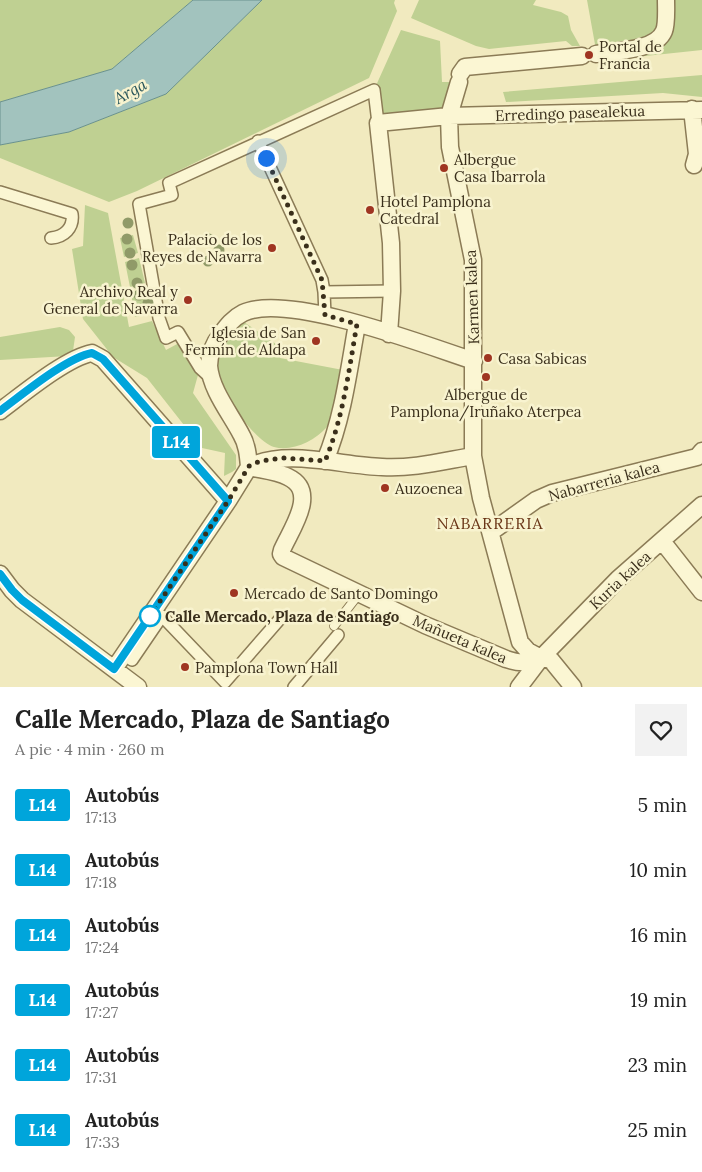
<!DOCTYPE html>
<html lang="es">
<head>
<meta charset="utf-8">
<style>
  :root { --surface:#fff; --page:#f2f2f2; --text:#222; --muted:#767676 }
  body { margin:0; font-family:Lora,serif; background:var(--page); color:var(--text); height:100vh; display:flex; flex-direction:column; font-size:19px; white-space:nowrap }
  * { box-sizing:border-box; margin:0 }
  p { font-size:16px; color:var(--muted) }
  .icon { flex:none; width:28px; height:28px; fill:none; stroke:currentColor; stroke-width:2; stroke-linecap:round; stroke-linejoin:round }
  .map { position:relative; height:687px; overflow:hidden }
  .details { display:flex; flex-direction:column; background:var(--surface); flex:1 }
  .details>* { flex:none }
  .badge { padding:0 10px; border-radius:4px; font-size:18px; line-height:32px }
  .you { position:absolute; width:25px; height:25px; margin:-12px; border:4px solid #fff; border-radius:50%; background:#1a73e8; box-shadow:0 0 0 8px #1a73e833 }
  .map>.badge { position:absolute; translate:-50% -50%; box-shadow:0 0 0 2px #fff }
  .round { display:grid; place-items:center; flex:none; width:52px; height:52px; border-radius:0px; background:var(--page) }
  .headline { display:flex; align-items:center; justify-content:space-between; height:85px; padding:0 15px }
  h1 { font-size:24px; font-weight:700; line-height:38px }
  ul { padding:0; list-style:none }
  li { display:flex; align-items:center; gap:15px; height:65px; padding:0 15px }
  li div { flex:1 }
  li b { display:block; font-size:19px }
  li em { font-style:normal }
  li .badge { min-width:55px; font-weight:700; text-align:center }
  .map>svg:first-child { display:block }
  .green { fill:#bfd092 }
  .water { fill:#a2c3be; stroke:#69918e }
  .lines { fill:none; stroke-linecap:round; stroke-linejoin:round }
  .service-casing { stroke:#8b7b56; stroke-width:10 }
  .pedestrian-casing { stroke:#8b7b56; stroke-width:14 }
  .minor-casing { stroke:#8b7b56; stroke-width:19 }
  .service { stroke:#fbf6d3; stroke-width:8 }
  .pedestrian { stroke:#fbf6d3; stroke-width:11 }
  .minor { stroke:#fbf6d3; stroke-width:16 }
  .tree { fill:#909a68 }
  .line-casing { stroke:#fff; stroke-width:11 }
  .line { stroke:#00a5db; stroke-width:8 }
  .walk { stroke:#3a2f1b; stroke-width:5; stroke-dasharray:0 9 }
  .poi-dot { fill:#9f3521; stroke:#f8f3cf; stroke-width:2 }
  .stop-dot { fill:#fff; stroke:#00a5db; stroke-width:2.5 }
  .labels { text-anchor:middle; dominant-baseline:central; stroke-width:5; stroke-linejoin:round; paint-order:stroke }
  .poi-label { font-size:15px; fill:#3a2f1b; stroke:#f8f3cf; text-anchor:start }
  .street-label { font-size:15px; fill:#3a2f1b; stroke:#f8f3cf }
  .stop-label { font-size:15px; font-weight:bold; fill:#3a2f1b; stroke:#f8f3cf; text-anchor:start }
  .water-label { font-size:16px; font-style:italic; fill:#29565b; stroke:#f8f3cf }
  .neighbourhood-label { font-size:16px; letter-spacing:1px; fill:#6a3617; stroke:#f8f3cf }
</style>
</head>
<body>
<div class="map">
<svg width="702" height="687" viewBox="0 0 702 687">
  <rect width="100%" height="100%" fill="#f1eabf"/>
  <path class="green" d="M 0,0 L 193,0 L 112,69 L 0,102 Z
    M 262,0 L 395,0 L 394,3 L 397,11 L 369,78 L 137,191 L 109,202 L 0,158 L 0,145 L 69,132 L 166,94 Z
    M 419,0 L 536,0 L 533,5 L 561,12 L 568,16 L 571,30 L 580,46 L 572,46 L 566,41 L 489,49 L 476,46 L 411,18 Z
    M 587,0 L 702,0 L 702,50 L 598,61 Z
    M 401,30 L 440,41 L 442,82 L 459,82 L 449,116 L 378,123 L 374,90 Z
    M 702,75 L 702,97 L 663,93 L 506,102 L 503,92 Z
    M 85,205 L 108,213 L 129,327 L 152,321 L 166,350 L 179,343 L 198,375 L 193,393 L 236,455 L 236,469 L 232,472 L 224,476 L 225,453 L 202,448 L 147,378 L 113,357 L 83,319 L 72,249 L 83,246 Z
    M 133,235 L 138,253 L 124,257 L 120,238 Z
    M 139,258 L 145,283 L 130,287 L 125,262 Z
    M 147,289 L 152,313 L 135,317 L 131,293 Z
    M 241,320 L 279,346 L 282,349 L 280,358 L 343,370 C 339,385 336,416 326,428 C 314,441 292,452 274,447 C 253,440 216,387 217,365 C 217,346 228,332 241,320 Z
    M 60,327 L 69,330 L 75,337 L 73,351 L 68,356 L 0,360 L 0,337 Z"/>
  <path class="water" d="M 193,0 L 262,0 L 166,94 L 69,132 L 0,145 L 0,102 L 112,69 Z"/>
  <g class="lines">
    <defs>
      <path id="service" d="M 334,626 L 359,594"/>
      <path id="pedestrian" d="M 258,141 L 322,280 L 324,292
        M 0,192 L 72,214 C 74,228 64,237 51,238
        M 325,315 L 324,292 L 392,291
        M 212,379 L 200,368 L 178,332 L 166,338 L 159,318 L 139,204 L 172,195 L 169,183 L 374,90 L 378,123
        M 124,654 L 132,660 L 162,616 L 225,682 L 279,620
        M 294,687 L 338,635"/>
      <path id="minor" d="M 596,54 C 614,51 656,51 664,31 C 667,24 666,8 666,0
        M 460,74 L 465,67 L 582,56
        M 459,82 L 449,116 L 450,147 L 473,260 L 473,456 L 481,498 L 520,642 L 528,651 L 541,658 L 551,660 L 573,687
        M 692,109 L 697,154 L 694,165
        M 389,334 L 392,291 L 391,243 L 378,123 L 449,116 L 702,110
        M 0,411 C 23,394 66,358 92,353 L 103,359 L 228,501 L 114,669
        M 325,461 C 343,418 349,369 357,324
        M 249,467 C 261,470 276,471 288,477 C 319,492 291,529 282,550 L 281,554 L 283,557 L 425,625 L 506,659 C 521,664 526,663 541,658
        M 249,467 C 248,455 247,444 241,434 C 230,413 211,390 209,366 C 209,354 214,343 221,334 C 227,326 233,318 243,313 C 287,292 425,345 474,361
        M 249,467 C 285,448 342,466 382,467 C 412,469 443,461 473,456
        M 228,501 L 249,467
        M 491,532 L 536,500 L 552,493 L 697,457 L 702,451
        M 662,541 L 702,592
        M 0,574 L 12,590 L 22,600 L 138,687
        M 519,687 L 541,658 L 618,579 L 702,505"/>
    </defs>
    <use href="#service" class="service-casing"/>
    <use href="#pedestrian" class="pedestrian-casing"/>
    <use href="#minor" class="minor-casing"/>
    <use href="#service" class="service"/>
    <use href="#pedestrian" class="pedestrian"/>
    <use href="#minor" class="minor"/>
  </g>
  <g class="tree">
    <circle cx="128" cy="223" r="5.5"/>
    <circle cx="127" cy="239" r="5.5"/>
    <circle cx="209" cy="239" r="5.5"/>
    <circle cx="219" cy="250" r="5.5"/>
    <circle cx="130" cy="253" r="5.5"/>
    <circle cx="208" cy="261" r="5.5"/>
    <circle cx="132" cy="265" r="5.5"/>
    <circle cx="137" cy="283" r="5.5"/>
    <circle cx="139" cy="295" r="5.5"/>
    <circle cx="148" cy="303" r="5.5"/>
  </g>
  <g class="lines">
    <defs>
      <path id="line" d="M 0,411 C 23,394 66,358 92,353 L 103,359 L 228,501 L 114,669 L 22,600 L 12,590 L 0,574"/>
    </defs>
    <use href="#line" class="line-casing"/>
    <use href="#line" class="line"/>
    <path class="walk" d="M 150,616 L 228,501 L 249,466 L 260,461 L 284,458 L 325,461 C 343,419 349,369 357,324 L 325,315 L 322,280 L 266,158"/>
  </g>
  <g class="poi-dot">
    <circle cx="589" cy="55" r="5"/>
    <circle cx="444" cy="168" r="5"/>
    <circle cx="370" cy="210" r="5"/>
    <circle cx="272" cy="248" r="5"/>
    <circle cx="188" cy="300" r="5"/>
    <circle cx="316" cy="341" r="5"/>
    <circle cx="488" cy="358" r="5"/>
    <circle cx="486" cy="377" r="5"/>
    <circle cx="385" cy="488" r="5"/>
    <circle cx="234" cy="593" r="5"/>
    <circle cx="185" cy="667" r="5"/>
  </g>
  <circle class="stop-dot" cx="150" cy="616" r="10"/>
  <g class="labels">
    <g class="poi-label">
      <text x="599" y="46">Portal de<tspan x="599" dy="17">Francia</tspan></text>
      <text x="454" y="159">Albergue<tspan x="454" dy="17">Casa Ibarrola</tspan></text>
      <text x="380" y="201">Hotel Pamplona<tspan x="380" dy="17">Catedral</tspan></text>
      <text x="262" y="239" text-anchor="end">Palacio de los<tspan x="262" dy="17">Reyes de Navarra</tspan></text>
      <text x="178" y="291" text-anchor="end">Archivo Real y<tspan x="178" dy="17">General de Navarra</tspan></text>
      <text x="306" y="332" text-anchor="end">Iglesia de San<tspan x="306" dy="17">Fermín de Aldapa</tspan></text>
      <text x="498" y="358">Casa Sabicas</text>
      <text x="486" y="394" text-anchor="middle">Albergue de<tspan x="486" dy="17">Pamplona/Iruñako Aterpea</tspan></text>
      <text x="395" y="488">Auzoenea</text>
      <text x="244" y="593">Mercado de Santo Domingo</text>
      <text x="195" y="667">Pamplona Town Hall</text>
    </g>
    <g class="street-label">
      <text transform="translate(570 113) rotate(-2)">Erredingo pasealekua</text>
      <text transform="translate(472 297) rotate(-92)">Karmen kalea</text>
      <text transform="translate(604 481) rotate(-15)">Nabarreria kalea</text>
      <text transform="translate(620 580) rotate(-43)">Kuria kalea</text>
      <text transform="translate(460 639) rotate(23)">Mañueta kalea</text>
    </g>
    <g class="stop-label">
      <text x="165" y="616">Calle Mercado, Plaza de Santiago</text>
    </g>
    <g class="water-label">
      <text transform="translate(130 91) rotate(-29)">Arga</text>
    </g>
    <g class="neighbourhood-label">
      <text x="490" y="523">NABARRERIA</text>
    </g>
  </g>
</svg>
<div class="you" style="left:266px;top:158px"></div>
<b class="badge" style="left:176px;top:442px;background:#00a5db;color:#fff">L14</b>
</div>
<section class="details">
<div class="headline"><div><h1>Calle Mercado, Plaza de Santiago</h1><p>A pie · 4 min · 260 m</p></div><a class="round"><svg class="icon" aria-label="heart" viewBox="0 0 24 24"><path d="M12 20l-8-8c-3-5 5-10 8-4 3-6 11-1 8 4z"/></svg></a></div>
<ul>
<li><span class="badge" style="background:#00a5db;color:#fff">L14</span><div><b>Autobús</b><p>17:13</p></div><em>5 min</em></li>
<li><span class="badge" style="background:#00a5db;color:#fff">L14</span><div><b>Autobús</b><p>17:18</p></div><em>10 min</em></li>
<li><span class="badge" style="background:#00a5db;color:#fff">L14</span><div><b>Autobús</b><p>17:24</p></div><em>16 min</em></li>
<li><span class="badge" style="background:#00a5db;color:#fff">L14</span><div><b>Autobús</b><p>17:27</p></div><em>19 min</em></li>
<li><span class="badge" style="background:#00a5db;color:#fff">L14</span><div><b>Autobús</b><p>17:31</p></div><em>23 min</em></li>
<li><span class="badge" style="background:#00a5db;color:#fff">L14</span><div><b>Autobús</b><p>17:33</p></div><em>25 min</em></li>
</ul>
</section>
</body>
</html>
